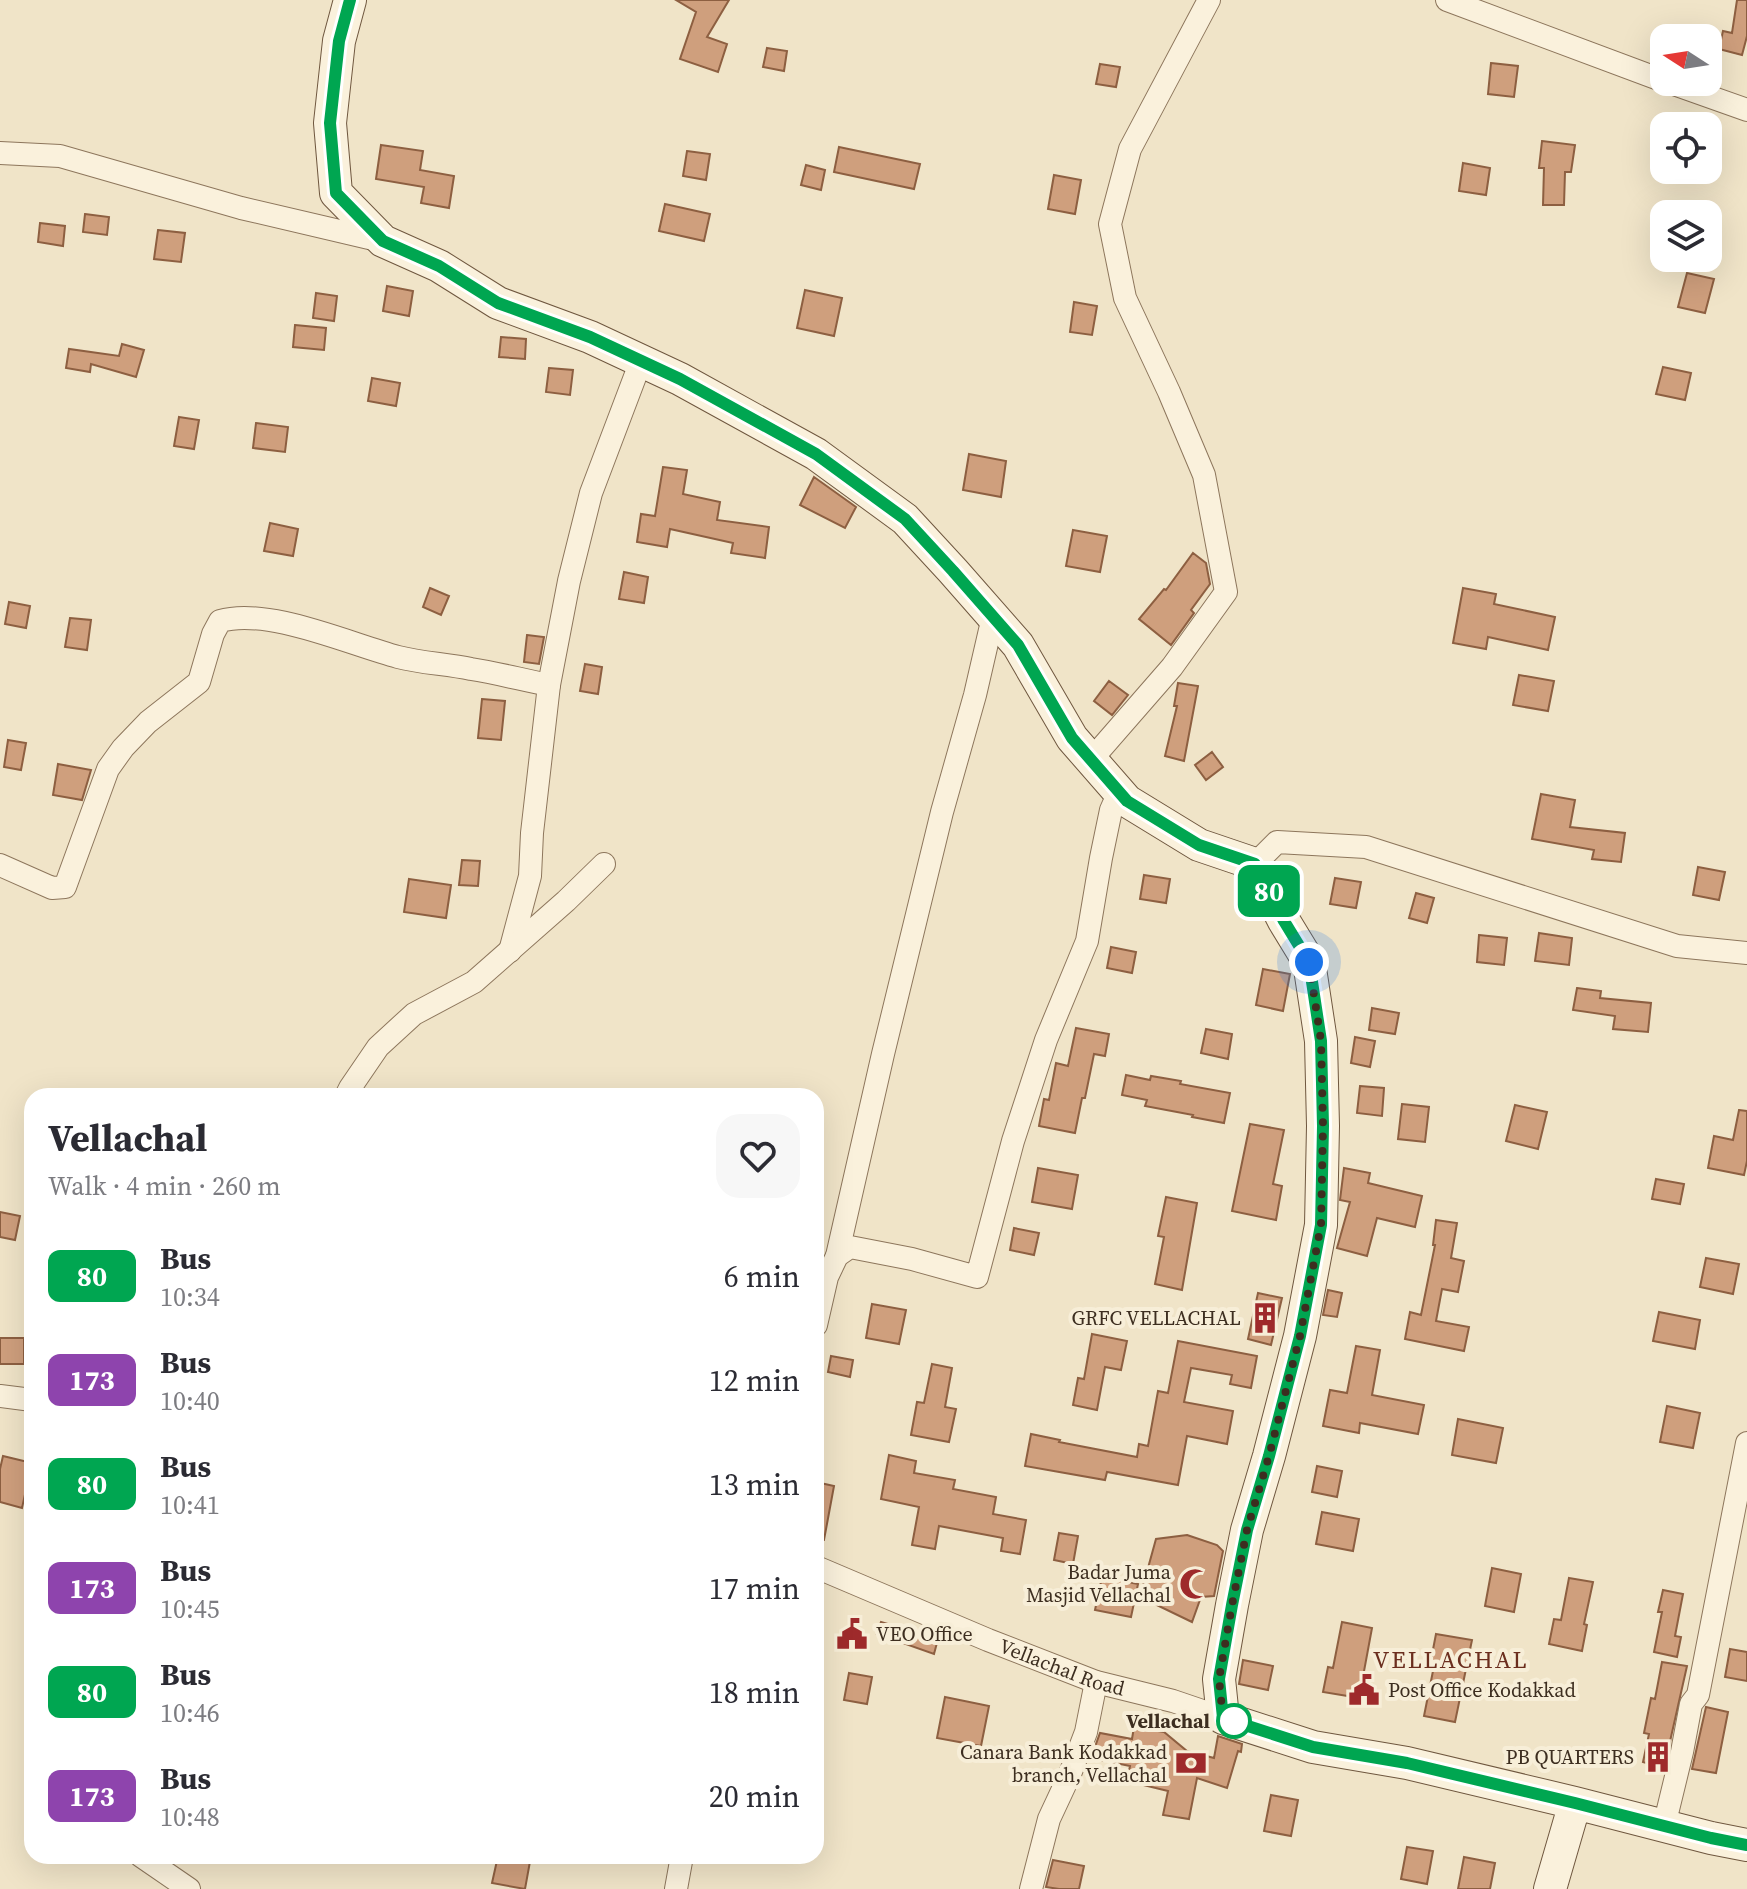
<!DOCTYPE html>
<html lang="en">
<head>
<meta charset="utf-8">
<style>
  :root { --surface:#fff; --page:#f7f7f7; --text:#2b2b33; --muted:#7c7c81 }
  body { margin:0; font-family:"Source Serif 4",serif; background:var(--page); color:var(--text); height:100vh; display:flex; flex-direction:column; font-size:30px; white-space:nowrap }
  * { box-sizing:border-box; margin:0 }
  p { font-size:26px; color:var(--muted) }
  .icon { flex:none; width:44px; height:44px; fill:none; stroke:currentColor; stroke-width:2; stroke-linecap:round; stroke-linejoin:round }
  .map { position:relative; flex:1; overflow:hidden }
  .drawer { position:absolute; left:24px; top:1088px; width:800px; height:776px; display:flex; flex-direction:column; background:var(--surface); border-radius:24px; box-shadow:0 8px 32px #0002 }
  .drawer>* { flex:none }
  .badge { padding:0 16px; border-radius:12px; font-size:28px; line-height:52px }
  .needle { width:52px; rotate:282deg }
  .buttons { position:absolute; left:1650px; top:24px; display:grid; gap:16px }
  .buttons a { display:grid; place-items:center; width:72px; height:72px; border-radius:16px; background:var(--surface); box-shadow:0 8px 32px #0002; font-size:40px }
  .you { position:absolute; width:40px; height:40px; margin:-20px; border:6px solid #fff; border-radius:50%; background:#1a73e8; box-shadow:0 0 0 12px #1a73e833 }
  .map>.badge { position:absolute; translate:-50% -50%; box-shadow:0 0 0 4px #fff }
  .round { display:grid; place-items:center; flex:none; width:84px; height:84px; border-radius:24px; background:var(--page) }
  .overview { display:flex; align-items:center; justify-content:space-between; height:136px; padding:0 24px }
  h1 { font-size:38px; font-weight:700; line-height:60px }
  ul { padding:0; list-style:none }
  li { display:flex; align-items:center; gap:24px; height:104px; padding:0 24px }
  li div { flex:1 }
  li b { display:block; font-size:30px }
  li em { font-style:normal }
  li .badge { min-width:88px; font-weight:700; text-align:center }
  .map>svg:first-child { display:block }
  .building { fill:#cf9f7d; stroke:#8d5f41; stroke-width:2 }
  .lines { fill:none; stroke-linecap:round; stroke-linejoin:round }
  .street-casing { stroke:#8d765c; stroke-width:24 }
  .secondary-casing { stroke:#6f573f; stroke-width:34 }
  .street { stroke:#faf1dc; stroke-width:22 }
  .secondary { stroke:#faf1dc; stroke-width:32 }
  .line-casing { stroke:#fff; stroke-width:18 }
  .line { stroke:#00a651; stroke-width:12 }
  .walk { stroke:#3d2e20; stroke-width:8; stroke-dasharray:0 14.4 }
  .stop-dot { fill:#fff; stroke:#00a651; stroke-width:4 }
  .labels { text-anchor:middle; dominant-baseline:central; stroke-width:8; stroke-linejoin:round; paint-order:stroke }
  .poi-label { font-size:20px; fill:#3d2e20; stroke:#f7eed8; text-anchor:end }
  .street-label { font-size:20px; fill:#3d2e20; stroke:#f7eed8 }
  .stop-label { font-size:20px; font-weight:bold; fill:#3d2e20; stroke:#f7eed8; text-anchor:end }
  .quarter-label { font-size:24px; letter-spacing:2px; fill:#6b2e1e; stroke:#f7eed8 }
</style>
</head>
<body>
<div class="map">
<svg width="1747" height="1889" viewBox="0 0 1747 1889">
  <rect width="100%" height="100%" fill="#f0e4c8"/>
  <path class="building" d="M 676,0 L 729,0 L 707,37 L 727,44 L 718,72 L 680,59 L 696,12 Z
    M 1737,0 L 1747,0 L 1747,36 L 1742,55 L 1719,49 L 1723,31 L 1732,33 Z
    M 767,48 L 787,51 L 784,71 L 763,67 Z
    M 1491,63 L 1518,66 L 1514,97 L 1488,94 Z
    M 1100,64 L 1120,67 L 1116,87 L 1096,84 Z
    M 1542,141 L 1575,145 L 1571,172 L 1565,172 L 1564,205 L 1543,205 L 1544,168 L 1539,168 Z
    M 381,145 L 423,151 L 420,170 L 454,176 L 449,208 L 421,203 L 424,187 L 376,179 Z
    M 839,147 L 920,164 L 914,189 L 834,172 Z
    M 687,151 L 710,154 L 706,180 L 683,176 Z
    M 1463,163 L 1490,168 L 1486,195 L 1459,191 Z
    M 806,165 L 825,170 L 821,190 L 801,185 Z
    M 1054,175 L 1081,180 L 1075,214 L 1048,209 Z
    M 665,204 L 710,214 L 704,241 L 659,231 Z
    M 85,214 L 109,217 L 107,235 L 83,232 Z
    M 40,223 L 65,226 L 63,246 L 38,242 Z
    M 158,230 L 185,233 L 181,262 L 154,259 Z
    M 1687,273 L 1714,279 L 1705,313 L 1678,307 Z
    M 387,286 L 413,291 L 409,316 L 383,311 Z
    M 805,290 L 842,298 L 834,336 L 797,328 Z
    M 316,293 L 337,296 L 334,321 L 313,318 Z
    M 1074,302 L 1097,306 L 1092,335 L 1070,332 Z
    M 295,325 L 326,328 L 324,350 L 293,347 Z
    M 501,337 L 526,339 L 525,359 L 499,357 Z
    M 122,344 L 144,350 L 136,377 L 91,364 L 90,372 L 66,368 L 69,349 L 119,356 Z
    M 1663,367 L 1691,373 L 1685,400 L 1656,394 Z
    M 549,368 L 573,370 L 570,395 L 546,392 Z
    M 372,378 L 400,383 L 396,406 L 368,401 Z
    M 179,417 L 199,420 L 194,449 L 174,446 Z
    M 256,423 L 288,427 L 285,452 L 253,448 Z
    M 969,454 L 1006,461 L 1001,497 L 963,490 Z
    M 663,467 L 687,470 L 683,494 L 720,502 L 717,520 L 769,527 L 765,558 L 731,553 L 733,543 L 670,529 L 667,547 L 637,542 L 641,514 L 655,516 Z
    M 814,477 L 856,507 L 845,528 L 800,505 Z
    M 270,523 L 298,529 L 293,556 L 264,551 Z
    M 1073,530 L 1107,536 L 1100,572 L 1066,566 Z
    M 1193,553 L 1206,563 L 1210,584 L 1191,610 L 1194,613 L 1171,645 L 1139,619 L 1164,589 L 1166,590 Z
    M 624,572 L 648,577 L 644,603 L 619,599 Z
    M 430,588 L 449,596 L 441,615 L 423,607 Z
    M 1463,588 L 1496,594 L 1494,604 L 1555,617 L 1548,650 L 1488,637 L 1486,649 L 1453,643 Z
    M 9,602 L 30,606 L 26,628 L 5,624 Z
    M 70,618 L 91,620 L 87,650 L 65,647 Z
    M 527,635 L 544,637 L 539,664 L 524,662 Z
    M 585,664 L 602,667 L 598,694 L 580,691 Z
    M 1519,675 L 1554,681 L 1548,711 L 1513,705 Z
    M 1109,681 L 1128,695 L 1112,715 L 1094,701 Z
    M 1178,683 L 1198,686 L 1184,761 L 1165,756 L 1177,706 L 1174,706 Z
    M 482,699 L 505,701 L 501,740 L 478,738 Z
    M 8,740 L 26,743 L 21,770 L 4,767 Z
    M 1212,752 L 1223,767 L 1206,780 L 1195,765 Z
    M 58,764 L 91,770 L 82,800 L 53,795 Z
    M 1541,794 L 1575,800 L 1570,827 L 1625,833 L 1621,862 L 1592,859 L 1594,850 L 1532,839 Z
    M 462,860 L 480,861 L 478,886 L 459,885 Z
    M 1698,867 L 1725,872 L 1719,900 L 1693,895 Z
    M 1144,875 L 1170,879 L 1166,903 L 1140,899 Z
    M 1335,878 L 1361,882 L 1356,908 L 1330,904 Z
    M 409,879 L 451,885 L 446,918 L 404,912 Z
    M 1416,893 L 1434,898 L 1427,923 L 1409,918 Z
    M 1539,933 L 1572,938 L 1569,965 L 1535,961 Z
    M 1479,935 L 1507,938 L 1504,965 L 1477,962 Z
    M 1111,947 L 1136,952 L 1132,973 L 1107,968 Z
    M 1263,969 L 1290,974 L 1283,1011 L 1256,1005 Z
    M 1577,988 L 1601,991 L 1600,998 L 1651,1003 L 1648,1032 L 1613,1029 L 1615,1016 L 1573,1010 Z
    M 1372,1008 L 1399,1013 L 1395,1034 L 1369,1030 Z
    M 1076,1028 L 1109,1034 L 1105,1056 L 1094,1054 L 1085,1098 L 1082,1098 L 1075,1133 L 1039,1126 L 1044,1099 L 1049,1100 L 1056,1063 L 1068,1066 Z
    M 1206,1029 L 1232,1034 L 1228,1059 L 1201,1053 Z
    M 1355,1037 L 1375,1041 L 1370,1067 L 1351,1063 Z
    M 1126,1075 L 1150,1080 L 1151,1076 L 1181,1081 L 1180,1084 L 1230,1093 L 1224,1123 L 1192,1117 L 1193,1115 L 1145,1106 L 1147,1100 L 1122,1095 Z
    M 1360,1086 L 1384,1088 L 1382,1116 L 1357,1113 Z
    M 1402,1104 L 1429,1107 L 1425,1142 L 1398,1139 Z
    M 1515,1105 L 1547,1112 L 1538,1149 L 1506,1141 Z
    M 1739,1110 L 1747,1111 L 1747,1161 L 1744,1175 L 1708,1168 L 1714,1136 L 1733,1140 Z
    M 1250,1124 L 1284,1130 L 1273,1184 L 1282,1186 L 1276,1220 L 1232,1211 Z
    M 1038,1168 L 1078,1175 L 1072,1209 L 1032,1202 Z
    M 1344,1168 L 1370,1173 L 1368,1183 L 1422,1196 L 1415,1227 L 1377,1218 L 1367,1256 L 1337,1248 L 1350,1202 L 1340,1200 Z
    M 1656,1179 L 1684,1184 L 1680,1204 L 1652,1199 Z
    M 1166,1197 L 1197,1203 L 1182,1290 L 1155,1284 L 1164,1237 L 1158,1236 Z
    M 0,1212 L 20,1216 L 15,1240 L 0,1237 Z
    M 1436,1220 L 1457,1223 L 1451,1258 L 1464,1261 L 1458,1292 L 1442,1289 L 1436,1321 L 1469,1327 L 1464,1351 L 1405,1339 L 1410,1312 L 1421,1315 L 1435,1245 L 1433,1245 Z
    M 1014,1228 L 1039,1233 L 1034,1255 L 1010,1250 Z
    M 1706,1258 L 1739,1264 L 1733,1294 L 1700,1287 Z
    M 1328,1290 L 1342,1293 L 1337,1317 L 1323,1315 Z
    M 1258,1293 L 1282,1298 L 1271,1345 L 1248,1339 Z
    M 872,1304 L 906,1310 L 899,1344 L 866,1338 Z
    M 1659,1312 L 1700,1320 L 1695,1349 L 1653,1341 Z
    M 1092,1334 L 1127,1341 L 1121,1370 L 1105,1367 L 1097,1410 L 1073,1405 L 1078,1378 L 1084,1379 Z
    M 0,1338 L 24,1338 L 24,1364 L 0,1364 Z
    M 1178,1341 L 1257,1356 L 1251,1388 L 1230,1384 L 1232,1375 L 1191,1368 L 1184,1402 L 1233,1411 L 1227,1444 L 1187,1436 L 1178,1485 L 1107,1472 L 1105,1480 L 1025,1466 L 1031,1434 L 1060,1440 L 1059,1442 L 1137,1457 L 1139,1444 L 1148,1446 L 1158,1391 L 1168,1393 Z
    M 1356,1346 L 1380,1350 L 1372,1395 L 1424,1405 L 1418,1434 L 1360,1423 L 1359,1433 L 1323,1426 L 1330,1390 L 1347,1393 Z
    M 831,1356 L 853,1360 L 850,1377 L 828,1372 Z
    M 932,1364 L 952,1368 L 945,1407 L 956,1409 L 949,1442 L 911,1435 L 917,1402 L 924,1403 Z
    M 1667,1406 L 1700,1413 L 1693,1448 L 1660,1442 Z
    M 1458,1419 L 1503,1428 L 1496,1463 L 1452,1455 Z
    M 889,1455 L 916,1461 L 914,1473 L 955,1480 L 953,1489 L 996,1497 L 993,1514 L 1026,1520 L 1020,1554 L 1001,1551 L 1003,1538 L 939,1526 L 935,1549 L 912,1545 L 919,1507 L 881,1499 Z
    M 3,1456 L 32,1463 L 22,1508 L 0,1502 L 0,1469 Z
    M 1317,1466 L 1342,1471 L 1337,1497 L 1312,1492 Z
    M 816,1482 L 834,1486 L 824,1540 L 816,1539 Z
    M 1322,1512 L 1359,1519 L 1353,1551 L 1316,1544 Z
    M 1059,1533 L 1078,1536 L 1073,1564 L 1054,1560 Z
    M 1187,1535 L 1217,1545 L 1223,1551 L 1214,1596 L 1201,1597 L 1192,1622 L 1140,1597 L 1156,1539 Z
    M 1492,1568 L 1521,1574 L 1514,1612 L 1485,1606 Z
    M 1102,1577 L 1138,1584 L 1131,1617 L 1095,1610 Z
    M 1569,1578 L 1593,1582 L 1584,1624 L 1587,1625 L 1582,1651 L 1549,1644 L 1554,1619 L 1561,1620 Z
    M 1663,1590 L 1683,1594 L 1675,1636 L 1681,1637 L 1677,1657 L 1654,1652 L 1662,1612 L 1658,1612 Z
    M 881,1622 L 938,1639 L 934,1654 L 877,1634 Z
    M 1342,1622 L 1372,1628 L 1362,1682 L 1370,1684 L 1366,1699 L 1323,1692 L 1328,1667 L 1333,1668 Z
    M 1436,1634 L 1472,1640 L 1455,1722 L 1424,1716 L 1434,1666 L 1430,1665 Z
    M 1730,1649 L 1747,1652 L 1747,1681 L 1725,1677 Z
    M 1243,1660 L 1273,1666 L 1268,1690 L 1239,1684 Z
    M 1662,1662 L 1687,1666 L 1664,1768 L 1643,1762 L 1649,1734 L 1644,1733 L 1651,1698 L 1655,1699 Z
    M 849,1673 L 872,1677 L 867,1704 L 844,1700 Z
    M 945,1697 L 989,1706 L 981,1746 L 937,1738 Z
    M 1706,1707 L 1728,1712 L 1716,1773 L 1692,1769 Z
    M 1134,1727 L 1164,1732 L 1187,1751 L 1214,1758 L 1218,1736 L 1242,1744 L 1241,1752 L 1238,1751 L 1227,1788 L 1197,1778 L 1189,1819 L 1163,1815 L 1168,1791 L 1127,1781 L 1130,1766 L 1091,1758 L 1100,1733 L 1132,1739 Z
    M 1271,1795 L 1298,1800 L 1291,1836 L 1264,1831 Z
    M 1407,1847 L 1433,1851 L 1427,1884 L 1401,1879 Z
    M 498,1856 L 531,1856 L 525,1889 L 492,1883 Z
    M 1464,1857 L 1495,1863 L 1490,1889 L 1458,1889 Z
    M 1053,1860 L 1084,1866 L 1079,1889 L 1059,1889 L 1046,1887 Z"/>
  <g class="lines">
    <defs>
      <g id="street">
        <path d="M 1447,0 L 1664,81"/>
        <path d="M 1668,82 L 1747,110"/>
        <path d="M 0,153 L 60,156 L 241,208 L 382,241"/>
        <path d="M 1091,760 L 1172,667 L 1226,592 L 1204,475 L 1169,392 L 1125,298 L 1110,224 L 1130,149 L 1209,0"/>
        <path d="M 1255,864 L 1277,842 L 1366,847 L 1677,946 L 1747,953"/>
        <path d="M 0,865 L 52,888 L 65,887 L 108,769 L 123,748 L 148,722 L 199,682 L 213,634 L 220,621 C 268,607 349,644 398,657 C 421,663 447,664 471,669 C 497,673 523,680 549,685"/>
        <path d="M 510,951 L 530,876 L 532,833 L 549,685 L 569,581 L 591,493 L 641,361"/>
        <path d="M 346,1096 L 350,1088 L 378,1047 L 414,1014 L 474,982 L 566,901 L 604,864"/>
        <path d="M 837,1256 L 883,1054 L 942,812 L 975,695 L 993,617"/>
        <path d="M 816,1325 L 827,1277 L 837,1256 L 850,1247 L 912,1259 L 977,1277 L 1013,1141 L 1046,1040 L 1087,941 L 1101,858 L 1111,810 L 1119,792"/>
        <path d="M 0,1396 L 32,1400"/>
        <path id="s1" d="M 816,1567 L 988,1640 L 1096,1682 L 1173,1701 L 1223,1718"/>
        <path d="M 1664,1826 L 1682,1752 L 1691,1704 L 1698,1695 L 1747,1443"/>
        <path d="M 141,1856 L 189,1889"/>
        <path d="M 676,1889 L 682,1856"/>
        <path d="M 1031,1889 L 1049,1819 L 1070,1774 L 1086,1732 L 1096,1682"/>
      </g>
      <path id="secondary" d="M 350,0 L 339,41 L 330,123 L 336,193 L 383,241 L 439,266 L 498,303 L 590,337 L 680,379 L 816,454 L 905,519 L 953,571 L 1018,645 L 1072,738 L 1127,801 L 1199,845 L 1255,864 L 1284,921 L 1309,962 L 1321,1041 L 1323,1126 L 1321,1225 L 1300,1336 L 1269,1456 L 1247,1530 L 1232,1605 L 1219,1679 L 1223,1718 L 1313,1747 L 1407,1763 L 1575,1803 L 1711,1838 L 1747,1845
        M 1550,1889 L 1575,1803"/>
    </defs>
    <use href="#street" class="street-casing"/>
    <use href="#secondary" class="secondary-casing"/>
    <use href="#street" class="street"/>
    <use href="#secondary" class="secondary"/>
  </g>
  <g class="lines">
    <defs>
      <path id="line" d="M 350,0 L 339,41 L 330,123 L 336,193 L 383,241 L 439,266 L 498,303 L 590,337 L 680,379 L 816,454 L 905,519 L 953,571 L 1018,645 L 1072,738 L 1127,801 L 1199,845 L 1255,864 L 1284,921 L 1309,962 L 1321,1041 L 1323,1126 L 1321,1225 L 1300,1336 L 1269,1456 L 1247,1530 L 1232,1605 L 1219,1679 L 1223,1718 L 1313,1747 L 1407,1763 L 1575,1803 L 1711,1838 L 1747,1845"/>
    </defs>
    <use href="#line" class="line-casing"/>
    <use href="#line" class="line"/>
    <path class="walk" d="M 1234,1721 L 1223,1718 L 1219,1679 L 1232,1605 L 1247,1530 L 1269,1456 L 1300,1336 L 1321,1225 L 1323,1126 L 1321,1041 L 1309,962"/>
  </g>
  <defs>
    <symbol id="building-bare" viewBox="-9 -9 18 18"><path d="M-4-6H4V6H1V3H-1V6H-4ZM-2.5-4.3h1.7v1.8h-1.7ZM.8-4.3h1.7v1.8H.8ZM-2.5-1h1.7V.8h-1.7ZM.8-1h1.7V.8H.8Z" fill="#9e2a2b" stroke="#f7eed8" stroke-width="2.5" paint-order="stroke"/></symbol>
    <symbol id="mosque-bare" viewBox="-9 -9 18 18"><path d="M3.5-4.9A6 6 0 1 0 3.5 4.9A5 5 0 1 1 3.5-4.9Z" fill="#9e2a2b" stroke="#f7eed8" stroke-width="2.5" paint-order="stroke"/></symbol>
    <symbol id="civic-bare" viewBox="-9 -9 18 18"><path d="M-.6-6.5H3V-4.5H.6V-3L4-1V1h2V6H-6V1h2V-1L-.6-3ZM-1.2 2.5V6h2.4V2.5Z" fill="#9e2a2b" stroke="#f7eed8" stroke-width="2.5" paint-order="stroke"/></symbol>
    <symbol id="bank-bare" viewBox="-9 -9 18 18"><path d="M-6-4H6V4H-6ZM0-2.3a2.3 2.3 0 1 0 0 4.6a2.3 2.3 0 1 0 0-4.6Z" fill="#9e2a2b" stroke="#f7eed8" stroke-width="2.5" paint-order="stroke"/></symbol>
  </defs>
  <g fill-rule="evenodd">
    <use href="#building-bare" x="1243" y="1296" width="44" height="44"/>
    <use href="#mosque-bare" x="1173" y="1562" width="44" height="44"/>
    <use href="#civic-bare" x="830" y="1612" width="44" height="44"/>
    <use href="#civic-bare" x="1342" y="1668" width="44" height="44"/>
    <use href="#building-bare" x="1636" y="1735" width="44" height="44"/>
    <use href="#bank-bare" x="1169" y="1741" width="44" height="44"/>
  </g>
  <circle class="stop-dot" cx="1234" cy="1721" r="16"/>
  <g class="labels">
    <g class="poi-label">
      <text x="1241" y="1318">GRFC VELLACHAL</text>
      <text x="1171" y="1572">Badar Juma<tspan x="1171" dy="23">Masjid Vellachal</tspan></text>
      <text x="876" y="1634" text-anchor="start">VEO Office</text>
      <text x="1388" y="1690" text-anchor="start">Post Office Kodakkad</text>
      <text x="1167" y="1752">Canara Bank Kodakkad<tspan x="1167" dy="23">branch, Vellachal</tspan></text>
      <text x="1634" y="1757">PB QUARTERS</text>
    </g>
    <g class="street-label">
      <text stroke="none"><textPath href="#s1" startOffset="266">Vellachal Road</textPath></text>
    </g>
    <g class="stop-label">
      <text x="1210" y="1721">Vellachal</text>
    </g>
    <g class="quarter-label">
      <text x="1451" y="1659">VELLACHAL</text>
    </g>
  </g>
</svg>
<div class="buttons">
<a><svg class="needle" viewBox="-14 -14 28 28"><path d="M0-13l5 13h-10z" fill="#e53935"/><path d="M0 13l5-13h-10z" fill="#7c7c81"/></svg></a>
<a><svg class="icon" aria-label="locate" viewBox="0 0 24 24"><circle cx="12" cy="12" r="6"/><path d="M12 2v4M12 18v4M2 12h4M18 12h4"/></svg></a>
<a><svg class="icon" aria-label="layers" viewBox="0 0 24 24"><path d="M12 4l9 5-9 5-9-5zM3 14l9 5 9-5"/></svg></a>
</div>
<div class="you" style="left:1309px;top:962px"></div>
<b class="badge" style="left:1269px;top:891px;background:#00a651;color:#fff">80</b>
<section class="drawer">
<div class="overview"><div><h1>Vellachal</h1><p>Walk · 4 min · 260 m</p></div><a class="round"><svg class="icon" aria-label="heart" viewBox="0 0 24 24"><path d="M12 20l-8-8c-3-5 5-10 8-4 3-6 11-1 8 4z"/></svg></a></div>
<ul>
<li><span class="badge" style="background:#00a651;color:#fff">80</span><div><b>Bus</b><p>10:34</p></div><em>6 min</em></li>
<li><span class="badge" style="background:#8e44ad;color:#fff">173</span><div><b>Bus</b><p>10:40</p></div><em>12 min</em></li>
<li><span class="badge" style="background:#00a651;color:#fff">80</span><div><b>Bus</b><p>10:41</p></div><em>13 min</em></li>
<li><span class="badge" style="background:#8e44ad;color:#fff">173</span><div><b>Bus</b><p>10:45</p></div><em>17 min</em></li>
<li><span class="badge" style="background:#00a651;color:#fff">80</span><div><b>Bus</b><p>10:46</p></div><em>18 min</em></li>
<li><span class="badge" style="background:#8e44ad;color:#fff">173</span><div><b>Bus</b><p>10:48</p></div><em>20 min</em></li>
</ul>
</section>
</div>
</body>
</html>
